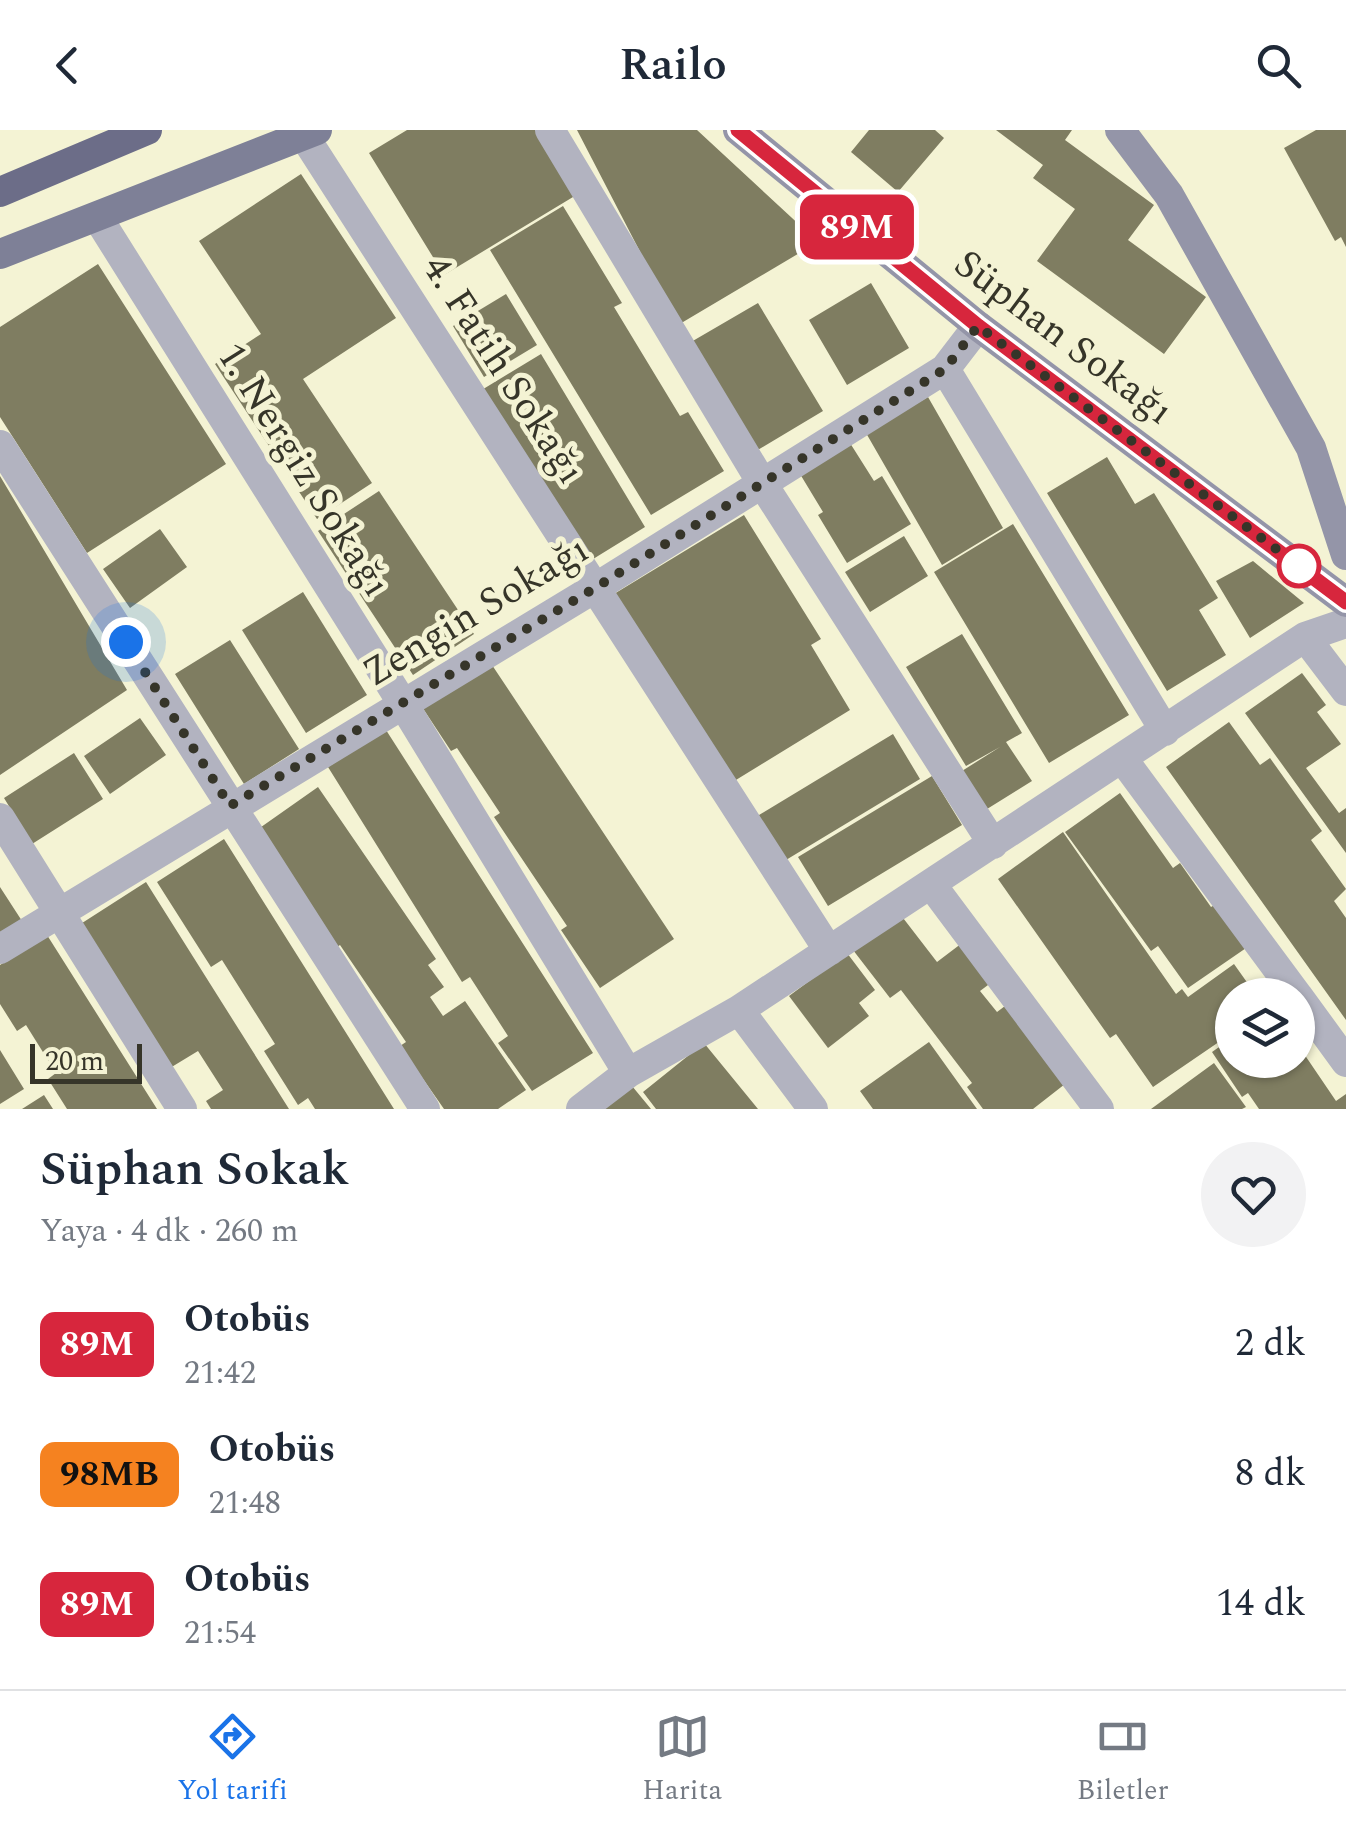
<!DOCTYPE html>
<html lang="tr">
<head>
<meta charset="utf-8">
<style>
  :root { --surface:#fff; --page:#f2f2f3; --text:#1f2937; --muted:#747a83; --line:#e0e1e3; --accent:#1a73e8 }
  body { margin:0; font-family:Spectral,serif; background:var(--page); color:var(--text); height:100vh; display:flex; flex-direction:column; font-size:38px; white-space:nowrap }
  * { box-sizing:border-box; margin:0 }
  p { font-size:32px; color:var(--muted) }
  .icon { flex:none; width:55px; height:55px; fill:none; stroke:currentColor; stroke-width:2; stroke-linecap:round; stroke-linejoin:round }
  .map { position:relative; height:979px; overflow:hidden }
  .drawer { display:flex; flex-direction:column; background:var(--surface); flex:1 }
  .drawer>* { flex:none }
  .badge { padding:0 20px; border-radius:15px; font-size:35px; line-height:65px }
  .controls { position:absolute; left:1215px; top:848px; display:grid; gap:20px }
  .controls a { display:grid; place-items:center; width:100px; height:100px; border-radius:50%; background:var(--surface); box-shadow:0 2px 8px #0004; font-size:50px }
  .scale { position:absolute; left:30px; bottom:25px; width:112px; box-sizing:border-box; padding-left:10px; border:5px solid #363529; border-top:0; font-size:28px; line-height:35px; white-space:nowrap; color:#363529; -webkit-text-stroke:8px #f4f3d4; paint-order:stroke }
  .you { position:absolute; width:50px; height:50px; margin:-25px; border:8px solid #fff; border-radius:50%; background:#1a73e8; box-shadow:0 0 0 15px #1a73e833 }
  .map>.badge { position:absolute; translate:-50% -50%; box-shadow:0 0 0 5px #fff }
  .round { display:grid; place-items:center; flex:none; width:105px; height:105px; border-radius:52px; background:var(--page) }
  .head { display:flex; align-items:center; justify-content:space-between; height:170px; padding:0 40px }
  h1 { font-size:48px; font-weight:600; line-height:75px }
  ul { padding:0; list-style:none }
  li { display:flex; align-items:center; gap:30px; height:130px; padding:0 40px }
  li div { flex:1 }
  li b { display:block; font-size:38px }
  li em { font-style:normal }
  li .badge { min-width:110px; font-weight:700; text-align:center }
  header { display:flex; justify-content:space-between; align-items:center; height:130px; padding:0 40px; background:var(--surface); font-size:45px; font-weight:600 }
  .tab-bar { display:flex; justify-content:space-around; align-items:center; height:140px; border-top:2px solid var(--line); background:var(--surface); font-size:28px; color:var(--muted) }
  .tab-bar a { display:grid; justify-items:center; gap:5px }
  .tab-bar .selected { color:var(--accent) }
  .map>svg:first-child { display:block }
  .building { fill:#7f7d61 }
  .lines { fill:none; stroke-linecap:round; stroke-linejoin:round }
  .street { stroke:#b2b3c0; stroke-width:30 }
  .secondary { stroke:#9495a8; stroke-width:30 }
  .primary { stroke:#7e8097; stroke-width:30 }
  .highway { stroke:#6c6d88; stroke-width:30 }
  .line-casing { stroke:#fff; stroke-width:22 }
  .line { stroke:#d7263d; stroke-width:15 }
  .walk { stroke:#363529; stroke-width:10; stroke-dasharray:0 18 }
  .stop-dot { fill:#fff; stroke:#d7263d; stroke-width:5 }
  .labels { text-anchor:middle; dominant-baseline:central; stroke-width:10; stroke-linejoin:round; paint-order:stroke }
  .street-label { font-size:40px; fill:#363529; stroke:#f4f3d4 }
</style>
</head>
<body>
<header><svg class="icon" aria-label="back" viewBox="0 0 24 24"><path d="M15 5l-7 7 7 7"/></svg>Railo<svg class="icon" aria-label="search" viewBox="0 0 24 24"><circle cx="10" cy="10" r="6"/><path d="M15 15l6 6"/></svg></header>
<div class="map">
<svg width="1346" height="979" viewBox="0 0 1346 979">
  <rect width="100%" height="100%" fill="#f4f3d4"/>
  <path class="building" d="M 407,0 L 539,0 L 578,64 L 444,145 L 369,23 Z
    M 577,0 L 697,0 L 818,112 L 678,195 Z
    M 869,0 L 935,0 L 944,8 L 898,62 L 851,22 Z
    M 996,0 L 1072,0 L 1065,10 L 1154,75 L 1128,110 L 1206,167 L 1164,224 L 1037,131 L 1075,79 L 1033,48 L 1043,35 Z
    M 1316,0 L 1346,0 L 1346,117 L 1341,107 L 1335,111 L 1284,18 Z
    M 301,44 L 396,188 L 303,249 L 372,353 L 317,389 L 215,234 L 261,204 L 199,111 Z
    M 563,76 L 622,173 L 614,177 L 680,286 L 688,282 L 724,341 L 651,385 L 490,120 Z
    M 98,134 L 226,334 L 87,423 L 0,287 L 0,197 Z
    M 871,153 L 909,218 L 847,255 L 809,190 Z
    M 506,164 L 537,215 L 484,247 L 453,196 Z
    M 758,173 L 823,281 L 756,321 L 691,212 Z
    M 541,224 L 645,397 L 585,434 L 480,261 Z
    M 928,267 L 1003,398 L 942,435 L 866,303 Z
    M 850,313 L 874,351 L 882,346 L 911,394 L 847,433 L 818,385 L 823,382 L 800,344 Z
    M 1107,327 L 1135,374 L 1154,363 L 1218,468 L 1199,480 L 1226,525 L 1167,561 L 1047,363 Z
    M 0,346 L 127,560 L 0,645 Z
    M 379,361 L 474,504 L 413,545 L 318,401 Z
    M 744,385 L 821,509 L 811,515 L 850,580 L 731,653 L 614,464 Z
    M 1013,394 L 1129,585 L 1049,633 L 934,442 Z
    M 160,399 L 187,437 L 130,478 L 103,439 Z
    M 904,406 L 928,446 L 870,482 L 845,442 Z
    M 1253,431 L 1304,473 L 1250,508 L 1216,451 Z
    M 303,462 L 367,565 L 306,603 L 242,500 Z
    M 962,504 L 1022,603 L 1006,612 L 1032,651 L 979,684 L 954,646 L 1000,617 L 966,636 L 906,537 Z
    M 230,510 L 299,619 L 244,654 L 175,544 Z
    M 490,532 L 674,809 L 600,858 L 561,800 L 567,796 L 494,687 L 500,683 L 457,618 L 451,621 L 422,577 Z
    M 1302,543 L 1326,575 L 1317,582 L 1341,614 L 1306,638 L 1339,683 L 1346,678 L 1346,723 L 1245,583 Z
    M 140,588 L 166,625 L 110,664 L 84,626 Z
    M 1229,592 L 1260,635 L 1270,628 L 1322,701 L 1311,710 L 1346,759 L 1334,771 L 1346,788 L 1346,890 L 1166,637 Z
    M 386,600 L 593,923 L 532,961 L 498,913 L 508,906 L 470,847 L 462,852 L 328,637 Z
    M 893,604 L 920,649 L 781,733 L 754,688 Z
    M 74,623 L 103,669 L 32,714 L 4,668 Z
    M 932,646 L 962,695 L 828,776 L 798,727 Z
    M 318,657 L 436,829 L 428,835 L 444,857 L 430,867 L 443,886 L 465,871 L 526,960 L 498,979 L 444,979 L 400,916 L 406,912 L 340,815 L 334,819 L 254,702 Z
    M 1120,663 L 1173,738 L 1180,733 L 1211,777 L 1218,773 L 1249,816 L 1188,858 L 1158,816 L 1151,821 L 1065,702 Z
    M 1063,702 L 1176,864 L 1182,859 L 1188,867 L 1234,834 L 1256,865 L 1232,865 L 1232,903 L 1153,957 L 1116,904 L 1110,908 L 998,749 Z
    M 224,709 L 394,979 L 315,979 L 308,968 L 298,975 L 264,921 L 275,914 L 222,830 L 211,837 L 157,752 Z
    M 146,752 L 289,979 L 211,979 L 206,971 L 223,960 L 198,921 L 170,938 L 79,795 Z
    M 0,757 L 22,791 L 0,805 Z
    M 900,784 L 937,832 L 966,810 L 996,849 L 980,861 L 997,882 L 1005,876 L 1065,954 L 1033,979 L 983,979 L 967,957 L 972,953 L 901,860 L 890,868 L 853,820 Z
    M 47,805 L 157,979 L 67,979 L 48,949 L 56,943 L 26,895 L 17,901 L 0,874 L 0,835 Z
    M 847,823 L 875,860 L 859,873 L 869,886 L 828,918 L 789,866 Z
    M 1232,908 L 1232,930 L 1298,930 L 1298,915 L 1336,971 L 1346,964 L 1346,979 L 1259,979 L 1248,963 L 1242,967 L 1212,922 Z
    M 929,912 L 977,979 L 873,979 L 860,961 Z
    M 704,913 L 758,979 L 656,979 L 643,962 Z
    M 0,920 L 24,959 L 0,974 Z
    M 1214,933 L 1246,977 L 1242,979 L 1151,979 Z
    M 632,956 L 651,979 L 604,979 Z
    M 44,965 L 53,979 L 22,979 Z"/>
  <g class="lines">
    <path class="street" d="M 550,0 L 762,353 L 993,714
      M 304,6 L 829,821
      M 98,88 L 403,574 L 628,943
      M 945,239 L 1165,601
      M 0,315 L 425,979
      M 1305,507 L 1346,561
      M 1122,628 L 1297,865
      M 0,688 L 182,979
      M 931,754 L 1099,979
      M 0,819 L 595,458 L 945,239 L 978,196
      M 1298,866 L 1346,932
      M 739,880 L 813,979
      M 581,979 L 628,943 L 739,880 L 1305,507 L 1346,493"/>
    <path class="secondary" d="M 738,0 L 978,196 L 1346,472
      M 1120,0 L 1169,65 L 1311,318 L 1346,425"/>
    <path class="primary" d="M 0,124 L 317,0"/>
    <path class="highway" d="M 0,62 L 147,0"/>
  </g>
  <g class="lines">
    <defs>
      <path id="line" d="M 738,0 L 978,196 L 1346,472"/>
    </defs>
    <use href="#line" class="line-casing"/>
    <use href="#line" class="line"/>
    <path class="walk" d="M 126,512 L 230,676 L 595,458 L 945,239 L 978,196 L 1299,436"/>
  </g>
  <circle class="stop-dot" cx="1299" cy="436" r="20"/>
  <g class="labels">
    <g class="street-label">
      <text transform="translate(1063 208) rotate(37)">Süphan Sokağı</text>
      <text transform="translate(503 240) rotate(57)">4. Fatih Sokağı</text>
      <text transform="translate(303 340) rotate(58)">1. Nergiz Sokağı</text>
      <text transform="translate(476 482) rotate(-31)">Zengin Sokağı</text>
    </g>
  </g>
</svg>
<div class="controls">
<a><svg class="icon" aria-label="layers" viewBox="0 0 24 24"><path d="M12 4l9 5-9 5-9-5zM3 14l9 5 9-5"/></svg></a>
</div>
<div class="scale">20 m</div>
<div class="you" style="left:126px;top:512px"></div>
<b class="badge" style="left:857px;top:97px;background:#d7263d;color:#fff">89M</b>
</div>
<section class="drawer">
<div class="head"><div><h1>Süphan Sokak</h1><p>Yaya · 4 dk · 260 m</p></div><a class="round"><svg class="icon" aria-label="heart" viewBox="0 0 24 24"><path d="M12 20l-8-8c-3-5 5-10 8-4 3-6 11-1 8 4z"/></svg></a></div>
<ul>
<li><span class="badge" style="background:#d7263d;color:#fff">89M</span><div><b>Otobüs</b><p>21:42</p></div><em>2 dk</em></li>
<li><span class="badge" style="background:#f58220;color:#111">98MB</span><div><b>Otobüs</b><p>21:48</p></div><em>8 dk</em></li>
<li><span class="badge" style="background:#d7263d;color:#fff">89M</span><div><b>Otobüs</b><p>21:54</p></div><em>14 dk</em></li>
</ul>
</section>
<nav class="tab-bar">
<a class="selected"><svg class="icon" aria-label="directions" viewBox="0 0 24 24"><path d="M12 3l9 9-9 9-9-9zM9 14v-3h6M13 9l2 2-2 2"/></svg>Yol tarifi</a>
<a><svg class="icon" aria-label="map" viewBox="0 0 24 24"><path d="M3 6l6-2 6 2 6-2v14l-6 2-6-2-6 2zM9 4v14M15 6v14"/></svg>Harita</a>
<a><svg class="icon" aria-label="tickets" viewBox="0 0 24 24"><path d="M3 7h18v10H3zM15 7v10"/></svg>Biletler</a>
</nav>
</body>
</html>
